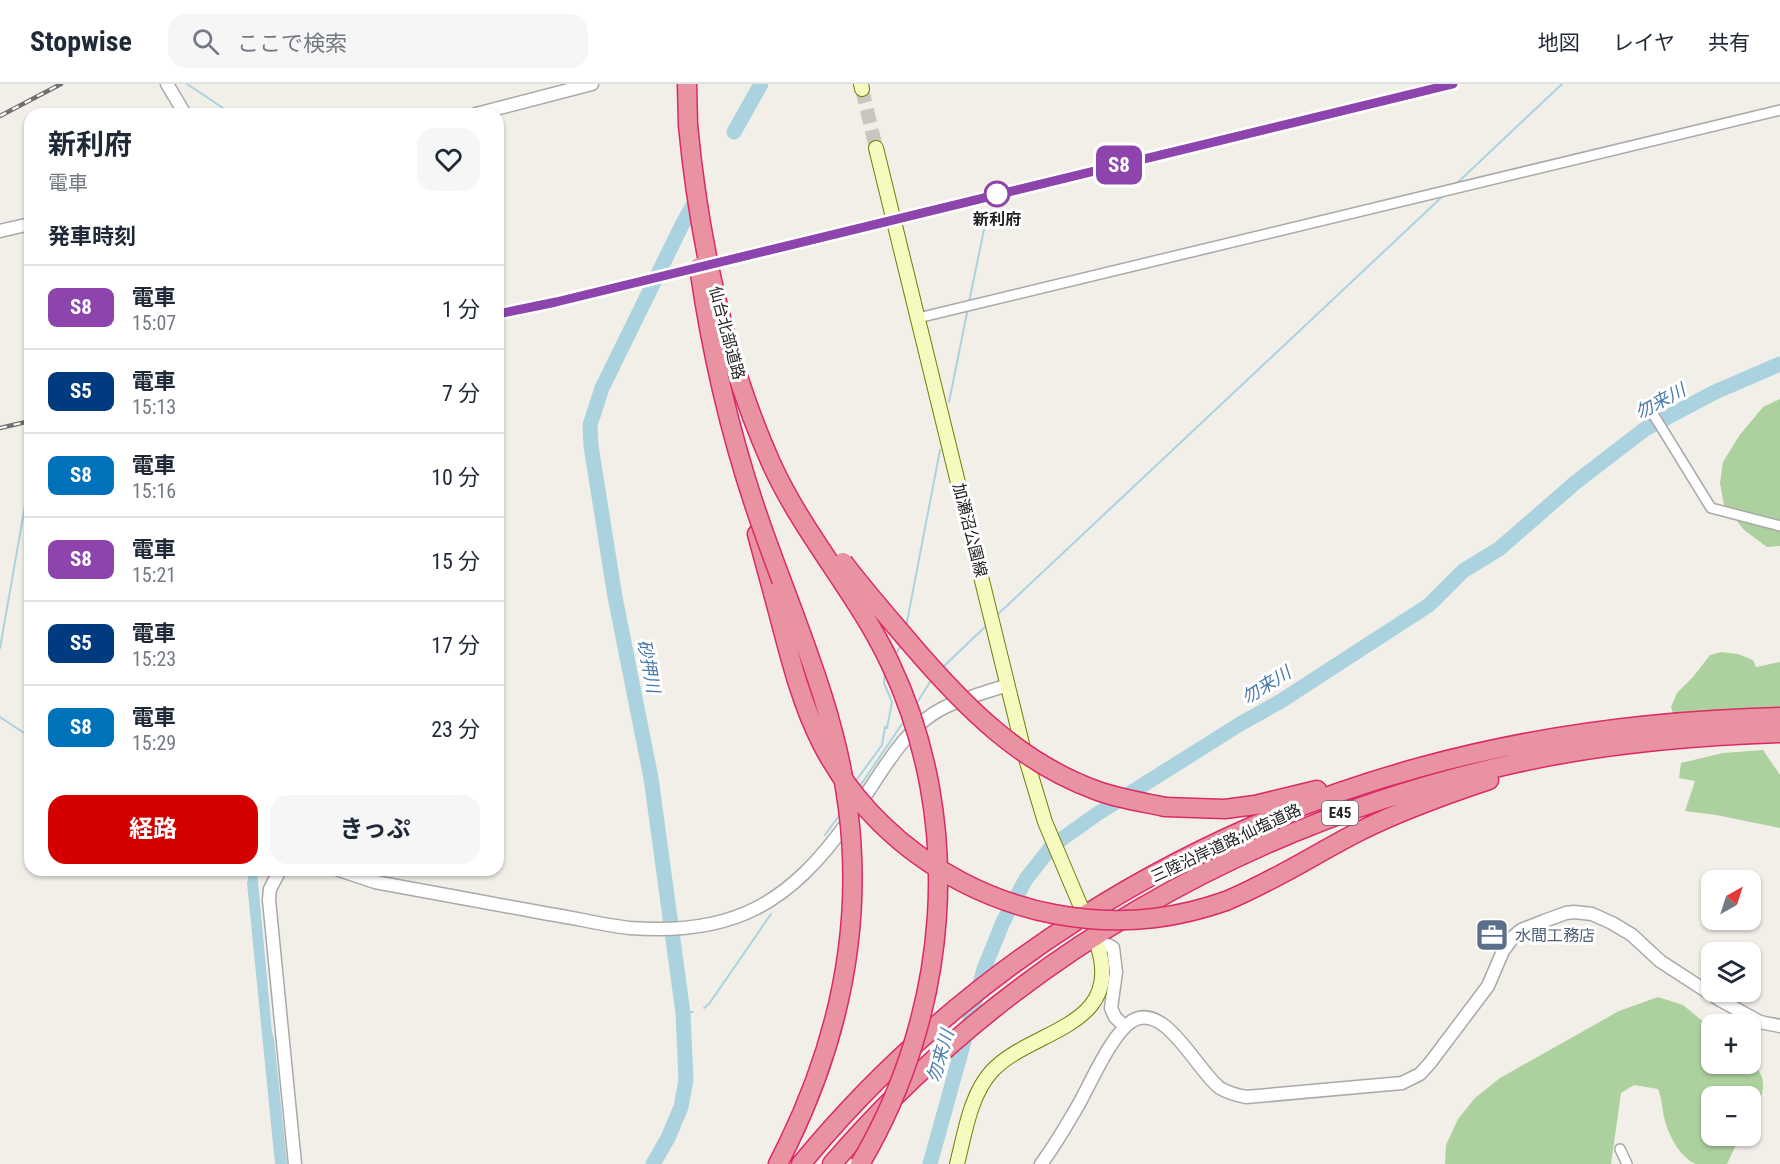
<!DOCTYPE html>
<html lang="ja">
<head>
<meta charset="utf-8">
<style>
  :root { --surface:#fff; --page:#f6f6f7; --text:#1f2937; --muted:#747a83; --line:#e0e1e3; --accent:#d40000 }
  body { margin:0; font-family:"Roboto Condensed","Noto Sans JP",sans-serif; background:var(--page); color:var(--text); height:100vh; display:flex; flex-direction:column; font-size:22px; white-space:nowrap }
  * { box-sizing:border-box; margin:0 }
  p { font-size:20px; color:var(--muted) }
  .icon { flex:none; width:33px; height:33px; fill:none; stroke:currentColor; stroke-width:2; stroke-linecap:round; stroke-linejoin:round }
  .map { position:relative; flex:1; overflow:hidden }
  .details { position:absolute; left:24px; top:24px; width:480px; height:768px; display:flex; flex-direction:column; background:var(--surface); border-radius:18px; box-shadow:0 2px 4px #0004 }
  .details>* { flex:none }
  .badge { padding:0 12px; border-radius:9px; font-size:21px; line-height:39px }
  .needle { width:39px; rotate:39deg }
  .fabs { position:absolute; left:1701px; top:786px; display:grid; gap:12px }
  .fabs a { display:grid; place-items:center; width:60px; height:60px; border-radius:12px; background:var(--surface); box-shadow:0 2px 4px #0004; font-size:30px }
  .map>.badge { position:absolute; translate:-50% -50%; box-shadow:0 0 0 3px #fff }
  h2 { padding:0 24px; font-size:22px; line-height:54px }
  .round { display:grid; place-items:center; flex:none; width:63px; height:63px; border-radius:18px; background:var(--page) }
  .headline { display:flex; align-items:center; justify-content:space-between; height:102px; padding:0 24px }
  h1 { font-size:28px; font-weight:700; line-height:45px }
  .action { display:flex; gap:12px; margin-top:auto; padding:12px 24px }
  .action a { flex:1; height:69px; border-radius:18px; background:var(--accent); color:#fff; font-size:24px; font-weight:700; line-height:69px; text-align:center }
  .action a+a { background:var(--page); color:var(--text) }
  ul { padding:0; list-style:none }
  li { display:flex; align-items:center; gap:18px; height:84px; padding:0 24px; border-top:2px solid var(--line) }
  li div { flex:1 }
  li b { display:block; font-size:22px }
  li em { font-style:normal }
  li .badge { min-width:66px; font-weight:700; text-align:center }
  header { display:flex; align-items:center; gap:36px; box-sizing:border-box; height:84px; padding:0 30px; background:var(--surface); border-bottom:2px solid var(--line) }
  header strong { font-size:28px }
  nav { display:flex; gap:33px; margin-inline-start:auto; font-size:21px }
  .search { width:420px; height:54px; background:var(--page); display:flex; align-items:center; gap:15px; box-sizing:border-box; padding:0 21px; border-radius:18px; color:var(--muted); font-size:22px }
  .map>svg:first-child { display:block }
  .forest { fill:#add19e }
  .water { fill:#aad3df }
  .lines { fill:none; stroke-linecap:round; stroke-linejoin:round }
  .stream { stroke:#aad3df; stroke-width:2 }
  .river { stroke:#aad3df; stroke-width:15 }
  .secondary-tunnel { stroke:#c8c6c1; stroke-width:14; stroke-dasharray:14 7; stroke-linecap:butt }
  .minor-casing { stroke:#a9a9a9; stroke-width:12 }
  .tertiary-casing { stroke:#a9a9a9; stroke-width:15 }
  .secondary-casing { stroke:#707d05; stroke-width:16 }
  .motorway-casing { stroke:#dc2a67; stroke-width:21 }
  .minor { stroke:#fff; stroke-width:9 }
  .tertiary { stroke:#fff; stroke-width:12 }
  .secondary { stroke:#f7fabf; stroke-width:14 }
  .motorway { stroke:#e892a2; stroke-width:18 }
  .rail-casing { stroke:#707070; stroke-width:4.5 }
  .rail { stroke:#fff; stroke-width:2; stroke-dasharray:7; stroke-linecap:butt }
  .motorway-bridge-casing { stroke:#dc2a67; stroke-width:21; stroke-linecap:butt }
  .motorway-bridge { stroke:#e892a2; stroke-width:18 }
  .line-casing { stroke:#fff; stroke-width:14 }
  .line { stroke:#8e44ad; stroke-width:9 }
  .stop-dot { fill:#fff; stroke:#8e44ad; stroke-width:3 }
  .labels { text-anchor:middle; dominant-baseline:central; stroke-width:6; stroke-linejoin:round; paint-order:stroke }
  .shield { fill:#fff; stroke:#646464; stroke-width:1.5 }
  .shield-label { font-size:15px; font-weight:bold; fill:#222 }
  .stop-label { font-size:16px; font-weight:bold; fill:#222; stroke:#fff }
  .street-label { font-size:16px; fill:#222; stroke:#fff }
  .service-label { font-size:16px; fill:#4e5e75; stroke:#fff; text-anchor:start }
  .water-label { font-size:18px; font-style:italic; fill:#4a7aab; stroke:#fff }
</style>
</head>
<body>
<header>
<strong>Stopwise</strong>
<div class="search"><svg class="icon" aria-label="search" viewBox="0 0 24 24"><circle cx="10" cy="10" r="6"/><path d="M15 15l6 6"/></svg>ここで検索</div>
<nav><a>地図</a><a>レイヤ</a><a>共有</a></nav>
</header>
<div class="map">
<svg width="1780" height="1080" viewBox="0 0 1780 1080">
  <rect width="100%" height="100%" fill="#f2efe9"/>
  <path class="forest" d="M 1780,315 L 1780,462 L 1767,463 L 1744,446 L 1724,421 L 1720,399 L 1723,378 L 1739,352 L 1763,323 Z
    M 1721,568 L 1738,570 L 1753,576 L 1756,583 L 1780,578 L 1780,625 L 1753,625 L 1674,632 L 1671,623 L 1677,609 L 1693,593 L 1710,571 Z
    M 1763,666 L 1780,691 L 1780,744 L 1716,731 L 1685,727 L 1695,697 L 1679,694 L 1681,679 L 1723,669 Z
    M 1658,913 L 1683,921 L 1711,944 L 1712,980 L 1751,978 C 1772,997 1762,1013 1751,1034 L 1750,1012 L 1712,1012 L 1712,1052 L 1740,1052 L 1727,1080 L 1696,1080 C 1679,1073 1668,1050 1664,1033 C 1662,1023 1662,1015 1658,1005 L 1634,1001 L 1621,1009 L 1611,1080 L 1445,1080 L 1446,1061 L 1458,1035 L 1475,1014 L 1500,994 L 1619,927 Z"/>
  <path class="water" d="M 250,786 L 257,787 L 272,948 L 274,954 L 287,1080 L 275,1080 L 247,799 Z"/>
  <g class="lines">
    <path class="stream" d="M 187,0 L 232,30
      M 1455,101 L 1562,0
      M 969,218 L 985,141 L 981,127
      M 949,318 L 968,224
      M 27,405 L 30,397
      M 996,532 L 1444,111
      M 906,543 L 940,366
      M 0,564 L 27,410
      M 895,571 L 902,560
      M 942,584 L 988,540
      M 916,620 L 932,595
      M 0,633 L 30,653
      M 855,698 L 882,661 L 885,643 L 887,644 L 892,618 L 884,599 L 885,588
      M 860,702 L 904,637
      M 825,751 L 841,729
      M 240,786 L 251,793
      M 704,924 L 709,920 L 771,830
      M 683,929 L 693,928"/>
    <path class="river" d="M 734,48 L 761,0
      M 653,1080 L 668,1054 L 681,1023 L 686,996 L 683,929 L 651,694 L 615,513 L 591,362 L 590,341 L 602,304 L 682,141 L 700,109
      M 930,1080 L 984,885 L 1003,838 L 1026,795 L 1052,762 L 1097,730 L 1240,640 L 1281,617 L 1429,521 L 1463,487 L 1499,465 L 1576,398 L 1645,345 L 1715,308 L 1780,280"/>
    <path class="secondary-tunnel" d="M 862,5 L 876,64"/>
    <defs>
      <path id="minor" d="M 918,234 L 1780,26
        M 1650,325 L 1711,424 L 1780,442
        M 1720,916 L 1725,908
        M 1620,1065 L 1627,1080"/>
      <path id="tertiary" d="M 167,0 L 185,30
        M 476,30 L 592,0
        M 0,147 L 30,140
        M 859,721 C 882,688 905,643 943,624 C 964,614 986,608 1008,601
        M 280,786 L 270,805 L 269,816 L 295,1080
        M 339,786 L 375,798 C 433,809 491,819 549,830 C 576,834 603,841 630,844 C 734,852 790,819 849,736
        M 1098,863 L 1108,861 L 1113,864 L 1116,888 L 1111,924 L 1115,933 L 1125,943
        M 1041,1080 C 1056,1060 1068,1039 1080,1018 C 1092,996 1112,950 1132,937 C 1165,917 1197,987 1220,1004 C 1228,1009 1236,1011 1246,1013 L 1402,999 L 1420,990 L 1430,979 L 1488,902 L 1503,867 L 1514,852 L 1521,846 L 1544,837 L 1566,829 L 1574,828 L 1592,830 L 1612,839 L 1632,851 L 1660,877 L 1720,916 L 1760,938 L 1780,942"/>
      <path id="secondary" d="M 861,0 L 862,5
        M 876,64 L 1024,668 L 1045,738 L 1081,823
        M 957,1080 C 965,1049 970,1011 992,987 C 1031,945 1126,944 1097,860"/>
      <path id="motorway" d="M 687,0 L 688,41
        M 757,450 L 773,509
        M 1165,723 L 1225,725 L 1255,721 L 1317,706
        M 1226,817 C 1272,798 1312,772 1356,749 C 1399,727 1444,711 1489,696
        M 778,1080 L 788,1060
        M 801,1080 C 959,888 1182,748 1421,683 C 1537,651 1660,636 1780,633
        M 832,1080 C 1010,874 1247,739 1512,680 C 1599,660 1691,652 1780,649"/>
    </defs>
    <use href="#minor" class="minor-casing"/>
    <use href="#tertiary" class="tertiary-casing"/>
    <use href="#secondary" class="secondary-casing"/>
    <use href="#motorway" class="motorway-casing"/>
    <use href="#minor" class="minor"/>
    <use href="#tertiary" class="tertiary"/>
    <use href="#secondary" class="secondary"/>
    <use href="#motorway" class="motorway"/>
    <defs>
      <path id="rail" d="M 0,32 L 61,0
        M 498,230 L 556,218 L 1452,0
        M 0,344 L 30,337"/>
    </defs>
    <use href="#rail" class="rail-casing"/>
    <use href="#rail" class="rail"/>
    <defs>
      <path id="motorway-bridge" d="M 688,41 C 699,156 724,273 771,379 C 803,450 857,509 890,579 C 966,739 949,930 860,1080
        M 699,183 C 712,273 733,363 764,449 C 796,539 836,628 848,724 C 863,841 839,955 788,1060
        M 843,478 C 864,506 887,532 910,559 C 963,621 1019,679 1098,707 C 1120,715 1142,718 1165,723
        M 773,509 C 787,560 798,613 822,660 C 884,780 1022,850 1155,834 C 1179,831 1203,825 1226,817"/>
    </defs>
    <use href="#motorway-bridge" class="motorway-bridge-casing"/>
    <use href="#motorway-bridge" class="motorway-bridge"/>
  </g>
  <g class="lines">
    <defs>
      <path id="line" d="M 498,230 L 556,218 L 1453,0"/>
    </defs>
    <use href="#line" class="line-casing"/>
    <use href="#line" class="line"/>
  </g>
  <defs>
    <symbol id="office-square" viewBox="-11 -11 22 22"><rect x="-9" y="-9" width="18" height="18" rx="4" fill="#5c6f8a" stroke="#fff"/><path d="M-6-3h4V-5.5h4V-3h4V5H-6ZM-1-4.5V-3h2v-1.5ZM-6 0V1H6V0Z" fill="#fff"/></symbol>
  </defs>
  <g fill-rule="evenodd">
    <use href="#office-square" x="1473" y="832" width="38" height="38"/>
  </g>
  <circle class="stop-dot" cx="997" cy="110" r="12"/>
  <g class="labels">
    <rect class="shield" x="1322" y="717" width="36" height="24" rx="4.5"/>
    <g class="shield-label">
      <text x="1340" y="729">E45</text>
    </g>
    <g class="stop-label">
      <text x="997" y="135">新利府</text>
    </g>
    <g class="street-label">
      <text transform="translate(727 249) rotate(75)">仙台北部道路</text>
      <text transform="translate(970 446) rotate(76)">加瀬沼公園線</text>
      <text transform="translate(1226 759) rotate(-25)">三陸沿岸道路;仙塩道路</text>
    </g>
    <g class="service-label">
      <text x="1515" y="851">水間工務店</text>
    </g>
    <g class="water-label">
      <text transform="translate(1660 317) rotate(-28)">勿来川</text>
      <text transform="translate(649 582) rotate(79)">砂押川</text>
      <text transform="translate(1266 601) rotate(-32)">勿来川</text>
      <text transform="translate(940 972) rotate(-74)">勿来川</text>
    </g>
  </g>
</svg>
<div class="fabs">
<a><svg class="needle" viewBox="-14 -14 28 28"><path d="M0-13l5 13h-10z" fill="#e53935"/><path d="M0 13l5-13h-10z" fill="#747a83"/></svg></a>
<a><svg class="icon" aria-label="layers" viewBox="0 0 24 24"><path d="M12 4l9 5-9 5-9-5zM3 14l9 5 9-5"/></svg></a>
<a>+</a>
<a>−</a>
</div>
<b class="badge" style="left:1119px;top:81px;background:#8e44ad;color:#fff">S8</b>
<section class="details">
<div class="headline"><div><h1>新利府</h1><p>電車</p></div><a class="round"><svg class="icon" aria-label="heart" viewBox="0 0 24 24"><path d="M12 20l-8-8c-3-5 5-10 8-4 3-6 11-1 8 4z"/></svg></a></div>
<h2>発車時刻</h2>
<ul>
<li><span class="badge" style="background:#8e44ad;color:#fff">S8</span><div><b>電車</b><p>15:07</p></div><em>1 分</em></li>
<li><span class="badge" style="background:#003b80;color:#fff">S5</span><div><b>電車</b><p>15:13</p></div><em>7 分</em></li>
<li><span class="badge" style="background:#0072bc;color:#fff">S8</span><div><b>電車</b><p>15:16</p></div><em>10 分</em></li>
<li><span class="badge" style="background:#8e44ad;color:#fff">S8</span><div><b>電車</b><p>15:21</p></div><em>15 分</em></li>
<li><span class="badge" style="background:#003b80;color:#fff">S5</span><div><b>電車</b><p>15:23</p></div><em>17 分</em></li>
<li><span class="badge" style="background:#0072bc;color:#fff">S8</span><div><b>電車</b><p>15:29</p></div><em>23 分</em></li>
</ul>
<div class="action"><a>経路</a><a>きっぷ</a></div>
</section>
</div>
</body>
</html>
